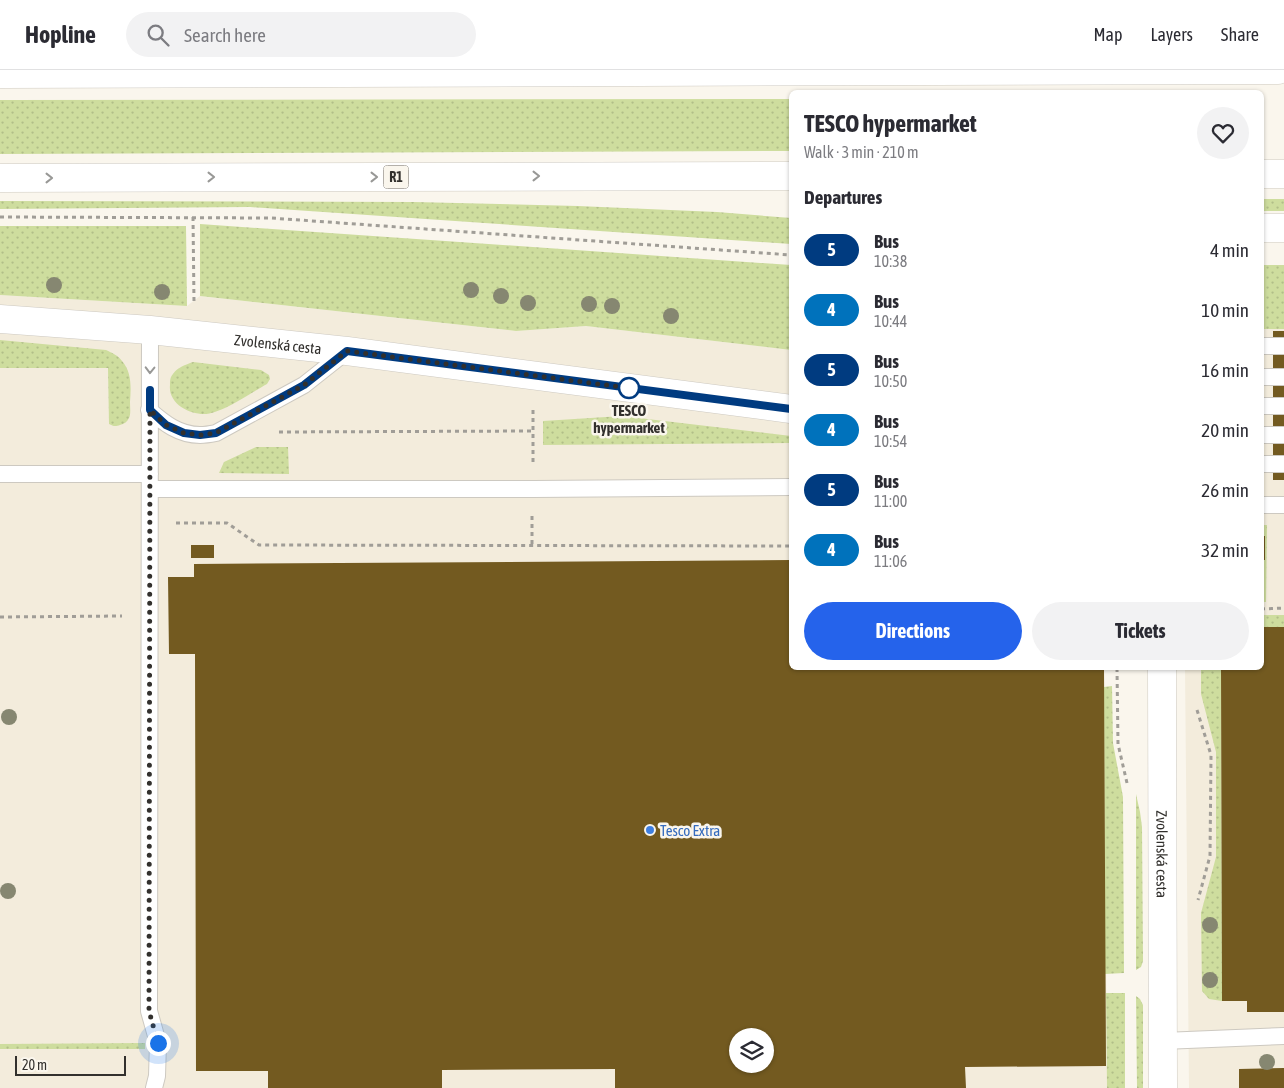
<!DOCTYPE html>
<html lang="en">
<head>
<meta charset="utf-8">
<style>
  :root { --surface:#fff; --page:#f2f2f3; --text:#2b2b33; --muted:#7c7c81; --line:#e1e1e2; --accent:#2563eb }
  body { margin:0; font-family:"Asap Condensed",sans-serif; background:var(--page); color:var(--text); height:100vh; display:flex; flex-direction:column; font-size:19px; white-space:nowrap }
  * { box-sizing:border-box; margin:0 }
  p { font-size:16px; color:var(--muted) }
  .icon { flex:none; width:28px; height:28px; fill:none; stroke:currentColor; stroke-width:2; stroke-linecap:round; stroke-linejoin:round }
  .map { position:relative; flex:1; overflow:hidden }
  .side { position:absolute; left:789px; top:20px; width:475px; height:580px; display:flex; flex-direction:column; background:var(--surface); border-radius:8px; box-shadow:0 1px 4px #0004 }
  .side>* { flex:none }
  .badge { padding:0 10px; border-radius:16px; font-size:18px; line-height:32px }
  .controls { position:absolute; left:729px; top:958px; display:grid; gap:10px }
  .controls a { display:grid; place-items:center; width:45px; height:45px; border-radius:50%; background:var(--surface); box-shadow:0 1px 4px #0004; font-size:25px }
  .scale { position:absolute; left:15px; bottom:12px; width:111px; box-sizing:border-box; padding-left:5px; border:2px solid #32302d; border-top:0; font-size:14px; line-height:18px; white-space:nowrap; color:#32302d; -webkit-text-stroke:4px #faf6ed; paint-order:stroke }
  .you { position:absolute; width:25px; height:25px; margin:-12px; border:4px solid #fff; border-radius:50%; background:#1a73e8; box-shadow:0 0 0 8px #1a73e833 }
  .map>.badge { position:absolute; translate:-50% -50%; box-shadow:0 0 0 2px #fff }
  h2 { padding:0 15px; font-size:19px; line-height:45px }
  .round { display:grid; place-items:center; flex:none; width:52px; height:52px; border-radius:26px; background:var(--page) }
  .summary { display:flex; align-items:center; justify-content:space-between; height:85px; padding:0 15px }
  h1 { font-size:24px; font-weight:700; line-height:38px }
  .button { display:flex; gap:10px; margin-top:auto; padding:10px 15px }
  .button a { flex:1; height:58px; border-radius:30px; background:var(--accent); color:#fff; font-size:20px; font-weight:700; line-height:58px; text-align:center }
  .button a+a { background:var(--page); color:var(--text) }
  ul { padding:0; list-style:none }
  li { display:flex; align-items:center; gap:15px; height:60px; padding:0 15px }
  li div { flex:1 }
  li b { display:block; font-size:19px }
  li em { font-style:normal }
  li .badge { min-width:55px; font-weight:700; text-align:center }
  header { display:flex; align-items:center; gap:30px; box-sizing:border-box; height:70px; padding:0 25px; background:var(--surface); border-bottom:1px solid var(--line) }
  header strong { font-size:24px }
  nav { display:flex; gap:28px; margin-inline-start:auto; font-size:18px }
  .search { width:350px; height:45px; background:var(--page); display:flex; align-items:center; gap:12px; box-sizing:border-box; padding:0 18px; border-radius:28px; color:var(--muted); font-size:19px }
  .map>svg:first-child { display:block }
  .built { fill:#f3ecdc; fill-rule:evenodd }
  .grass { fill:url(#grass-dots) }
  .building { fill:#735a20; fill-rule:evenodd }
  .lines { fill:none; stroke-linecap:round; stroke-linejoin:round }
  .lane-casing { stroke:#cdc9c1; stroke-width:18 }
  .street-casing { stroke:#cdc9c1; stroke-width:29 }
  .secondary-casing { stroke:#cdc9c1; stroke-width:29 }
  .highway-casing { stroke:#cdc9c1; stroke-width:29 }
  .path { stroke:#a09d97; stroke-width:3; stroke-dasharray:4 4; stroke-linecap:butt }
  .lane { stroke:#fff; stroke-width:16 }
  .street { stroke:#fff; stroke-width:28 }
  .secondary { stroke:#fff; stroke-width:28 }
  .highway { stroke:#fff; stroke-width:28 }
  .tree { fill:#868771 }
  .oneway { stroke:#989896 }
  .line-casing { stroke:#fff; stroke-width:11 }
  .line { stroke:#003b80; stroke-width:8 }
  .walk { stroke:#32302d; stroke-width:5; stroke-dasharray:0 9 }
  .stop-dot { fill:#fff; stroke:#003b80; stroke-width:2.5 }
  .shop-dot { fill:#3f7fe0; stroke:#faf6ed; stroke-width:2 }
  .labels { text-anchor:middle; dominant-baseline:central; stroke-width:5; stroke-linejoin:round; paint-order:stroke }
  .shield { fill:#faf6ed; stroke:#6e6b67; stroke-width:1 }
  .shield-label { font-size:14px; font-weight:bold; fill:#32302d }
  .street-label { font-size:15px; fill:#32302d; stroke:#faf6ed }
  .stop-label { font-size:15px; font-weight:bold; fill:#32302d; stroke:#faf6ed }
  .shop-label { font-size:15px; fill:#366cbe; stroke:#faf6ed; text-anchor:start }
</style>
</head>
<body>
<header>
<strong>Hopline</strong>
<div class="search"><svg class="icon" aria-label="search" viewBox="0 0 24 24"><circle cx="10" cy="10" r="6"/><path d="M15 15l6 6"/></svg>Search here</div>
<nav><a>Map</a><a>Layers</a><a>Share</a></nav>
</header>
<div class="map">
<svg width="1284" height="1018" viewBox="0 0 1284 1018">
  <defs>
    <pattern id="grass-dots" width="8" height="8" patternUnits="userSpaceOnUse" patternTransform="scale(1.25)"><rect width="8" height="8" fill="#cedd9e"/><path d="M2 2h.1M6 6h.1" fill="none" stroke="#b1be88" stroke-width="1.8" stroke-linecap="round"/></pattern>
  </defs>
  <rect width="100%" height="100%" fill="#faf6ed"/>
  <path class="built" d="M 0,225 L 187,236 L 200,226 L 516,261 L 586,256 L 791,280 L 791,598 L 1104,598 L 1107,1018 L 0,1018 ZM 738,966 L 765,966 L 765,994 L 738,994 Z
    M 1261,259 L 1284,259 L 1284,1018 L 1189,1018 L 1185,598 L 1261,598 Z"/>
  <path class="grass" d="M 791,29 L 791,81 L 0,84 L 0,30 Z
    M 1261,129 L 1284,129 L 1284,141 L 1261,141 Z
    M 0,131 L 414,132 L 578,136 L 717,142 L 791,148 L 791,174 L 250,137 L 0,139 Z
    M 200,154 L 791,195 L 791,280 L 586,256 L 516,261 L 200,226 Z
    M 0,156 L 186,156 L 187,236 L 0,225 Z
    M 1261,195 L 1284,195 L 1284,259 L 1261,259 Z
    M 0,270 L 106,280 C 112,283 118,285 122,291 C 132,302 131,318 130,332 C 130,338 131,344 129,348 C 127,352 124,354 120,355 C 115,357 113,356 109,354 L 108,298 L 0,298 Z
    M 193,292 L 261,300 L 269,305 L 270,309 L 267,314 C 252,322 221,344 204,344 C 188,344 168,333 170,315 C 170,311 170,307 173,304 C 178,297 185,295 193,292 Z
    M 622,346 L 791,366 L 791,373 L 543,375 L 543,351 Z
    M 256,377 L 288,377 L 289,404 L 219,403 L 224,392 Z
    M 1261,455 L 1267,455 L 1266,532 L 1261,532 Z
    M 1261,545 L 1284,545 L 1284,557 L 1261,557 Z
    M 1201,598 L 1221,598 L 1222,931 L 1209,929 L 1202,921 L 1201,843 L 1216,787 L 1216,682 L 1201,624 Z
    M 1112,616 L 1113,673 L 1123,727 L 1124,903 L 1105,904 L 1104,617 Z
    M 1136,724 L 1140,742 L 1142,757 L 1143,891 L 1141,897 L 1136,900 Z
    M 1106,923 L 1125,923 L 1125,1018 L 1107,1018 Z
    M 1136,926 L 1140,929 L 1143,935 L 1143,1018 L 1137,1018 Z
    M 145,973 L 145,979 L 0,979 L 0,974 Z"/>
  <path class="building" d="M 1273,261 L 1284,261 L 1284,410 L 1273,410 Z
    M 1261,466 L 1265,466 L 1265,490 L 1261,490 Z
    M 191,475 L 214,475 L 214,488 L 191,488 Z
    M 791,490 L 791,598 L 1104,598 L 1106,996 L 965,997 L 966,1018 L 615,1018 L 615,999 L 442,1000 L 442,1018 L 268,1018 L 268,1001 L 196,1001 L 195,584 L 169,584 L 168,507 L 194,507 L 194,494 ZM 738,966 L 765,966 L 765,994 L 738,994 Z
    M 1261,557 L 1284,557 L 1284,942 L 1247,942 L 1247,931 L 1222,931 L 1221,598 L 1261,598 Z
    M 1284,998 L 1284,1018 L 1239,1018 L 1239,999 Z"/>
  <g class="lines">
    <defs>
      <path id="lane" d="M 150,260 L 149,941 L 158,973 L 157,1006 L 154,1018
        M 1261,276 L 1284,276
        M 1261,307 L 1284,307
        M 1261,336 L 1284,336
        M 149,340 C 164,353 179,365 200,365 C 205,365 211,364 216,363 L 304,315 L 347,281
        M 1261,365 L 1284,365
        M 1261,394 L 1284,394
        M 0,404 L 150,404
        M 150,419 L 533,419 L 791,417
        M 1261,435 L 1284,435
        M 1163,971 L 1284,966"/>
      <g id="street">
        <path d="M 1261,158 L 1284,158"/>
        <path id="s1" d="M 0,249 L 150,260 L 347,281 L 791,339"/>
      </g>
      <g id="secondary">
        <path id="s2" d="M 1162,598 L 1163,1018"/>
      </g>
      <path id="highway" d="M 0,4 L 1278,0
        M 1261,104 L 1284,104
        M 0,108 L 791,106"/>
    </defs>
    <use href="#lane" class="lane-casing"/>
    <use href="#street" class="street-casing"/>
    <use href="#secondary" class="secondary-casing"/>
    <use href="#highway" class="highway-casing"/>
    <path class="path" d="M 0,147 L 271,148 L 791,185
      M 193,147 L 194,232
      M 279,362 L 533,361
      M 533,392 L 533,339
      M 532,446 L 532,475
      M 176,453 L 227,453 L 259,475 L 791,476
      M 1261,539 L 1284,538
      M 0,547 L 122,546
      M 1117,598 L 1118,674 L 1127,713
      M 1197,640 L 1211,685 L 1210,786 L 1198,830"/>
    <use href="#lane" class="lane"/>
    <use href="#street" class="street"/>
    <use href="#secondary" class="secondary"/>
    <use href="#highway" class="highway"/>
  </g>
  <g class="tree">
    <circle cx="54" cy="215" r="8"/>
    <circle cx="471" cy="220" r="8"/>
    <circle cx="162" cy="222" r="8"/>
    <circle cx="501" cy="226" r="8"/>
    <circle cx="528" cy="233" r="8"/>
    <circle cx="589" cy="234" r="8"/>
    <circle cx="612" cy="236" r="8"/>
    <circle cx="671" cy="246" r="8"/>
    <circle cx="9" cy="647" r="8"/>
    <circle cx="8" cy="821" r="8"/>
    <circle cx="1210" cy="855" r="8"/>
    <circle cx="1210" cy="910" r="8"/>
    <circle cx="1267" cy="992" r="8"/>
  </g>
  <defs><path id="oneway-chevron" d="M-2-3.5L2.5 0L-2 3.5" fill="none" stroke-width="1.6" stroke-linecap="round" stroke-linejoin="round" transform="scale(1.25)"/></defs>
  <g class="oneway">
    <use href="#oneway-chevron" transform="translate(536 106)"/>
    <use href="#oneway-chevron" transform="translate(211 107)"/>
    <use href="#oneway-chevron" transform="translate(374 107)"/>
    <use href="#oneway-chevron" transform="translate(49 108)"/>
    <use href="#oneway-chevron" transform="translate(150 300) rotate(91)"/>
  </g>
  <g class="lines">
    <defs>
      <path id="line" d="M 150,320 L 150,340 L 166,355 L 184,363 L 200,365 L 216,363 L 304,315 L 347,281 L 791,339"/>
    </defs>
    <use href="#line" class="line-casing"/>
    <use href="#line" class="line"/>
    <path class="walk" d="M 158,973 L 149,941 L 150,340 L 166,355 L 184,363 L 200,365 L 216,363 L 304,315 L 347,281 L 629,318"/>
  </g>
  <circle class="stop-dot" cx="629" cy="318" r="10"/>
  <circle class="shop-dot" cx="650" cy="760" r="5"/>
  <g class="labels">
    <rect class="shield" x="383.5" y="95.5" width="25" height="23" rx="4"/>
    <g class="shield-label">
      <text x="396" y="107">R1</text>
    </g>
    <g class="street-label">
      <text stroke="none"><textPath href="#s1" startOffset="279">Zvolenská cesta</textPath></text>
      <text stroke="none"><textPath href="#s2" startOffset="186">Zvolenská cesta</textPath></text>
    </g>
    <g class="stop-label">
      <text x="629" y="340">TESCO<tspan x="629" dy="17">hypermarket</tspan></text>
    </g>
    <g class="shop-label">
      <text x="660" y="760">Tesco Extra</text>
    </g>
  </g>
</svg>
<div class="controls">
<a><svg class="icon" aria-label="layers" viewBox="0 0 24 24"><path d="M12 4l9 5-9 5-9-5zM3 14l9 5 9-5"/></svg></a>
</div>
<div class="scale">20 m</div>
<div class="you" style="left:158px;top:973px"></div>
<section class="side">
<div class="summary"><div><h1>TESCO hypermarket</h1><p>Walk · 3 min · 210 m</p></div><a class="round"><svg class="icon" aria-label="heart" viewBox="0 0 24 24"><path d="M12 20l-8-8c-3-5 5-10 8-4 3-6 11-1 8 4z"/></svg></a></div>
<h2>Departures</h2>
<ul>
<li><span class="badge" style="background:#003b80;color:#fff">5</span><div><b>Bus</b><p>10:38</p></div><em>4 min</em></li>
<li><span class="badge" style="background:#0072bc;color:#fff">4</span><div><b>Bus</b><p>10:44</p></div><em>10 min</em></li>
<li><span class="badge" style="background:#003b80;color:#fff">5</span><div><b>Bus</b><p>10:50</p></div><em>16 min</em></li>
<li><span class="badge" style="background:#0072bc;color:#fff">4</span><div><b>Bus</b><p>10:54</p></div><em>20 min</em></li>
<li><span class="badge" style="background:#003b80;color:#fff">5</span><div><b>Bus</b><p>11:00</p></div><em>26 min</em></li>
<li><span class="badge" style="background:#0072bc;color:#fff">4</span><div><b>Bus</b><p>11:06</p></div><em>32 min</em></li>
</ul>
<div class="button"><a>Directions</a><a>Tickets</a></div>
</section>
</div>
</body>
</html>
